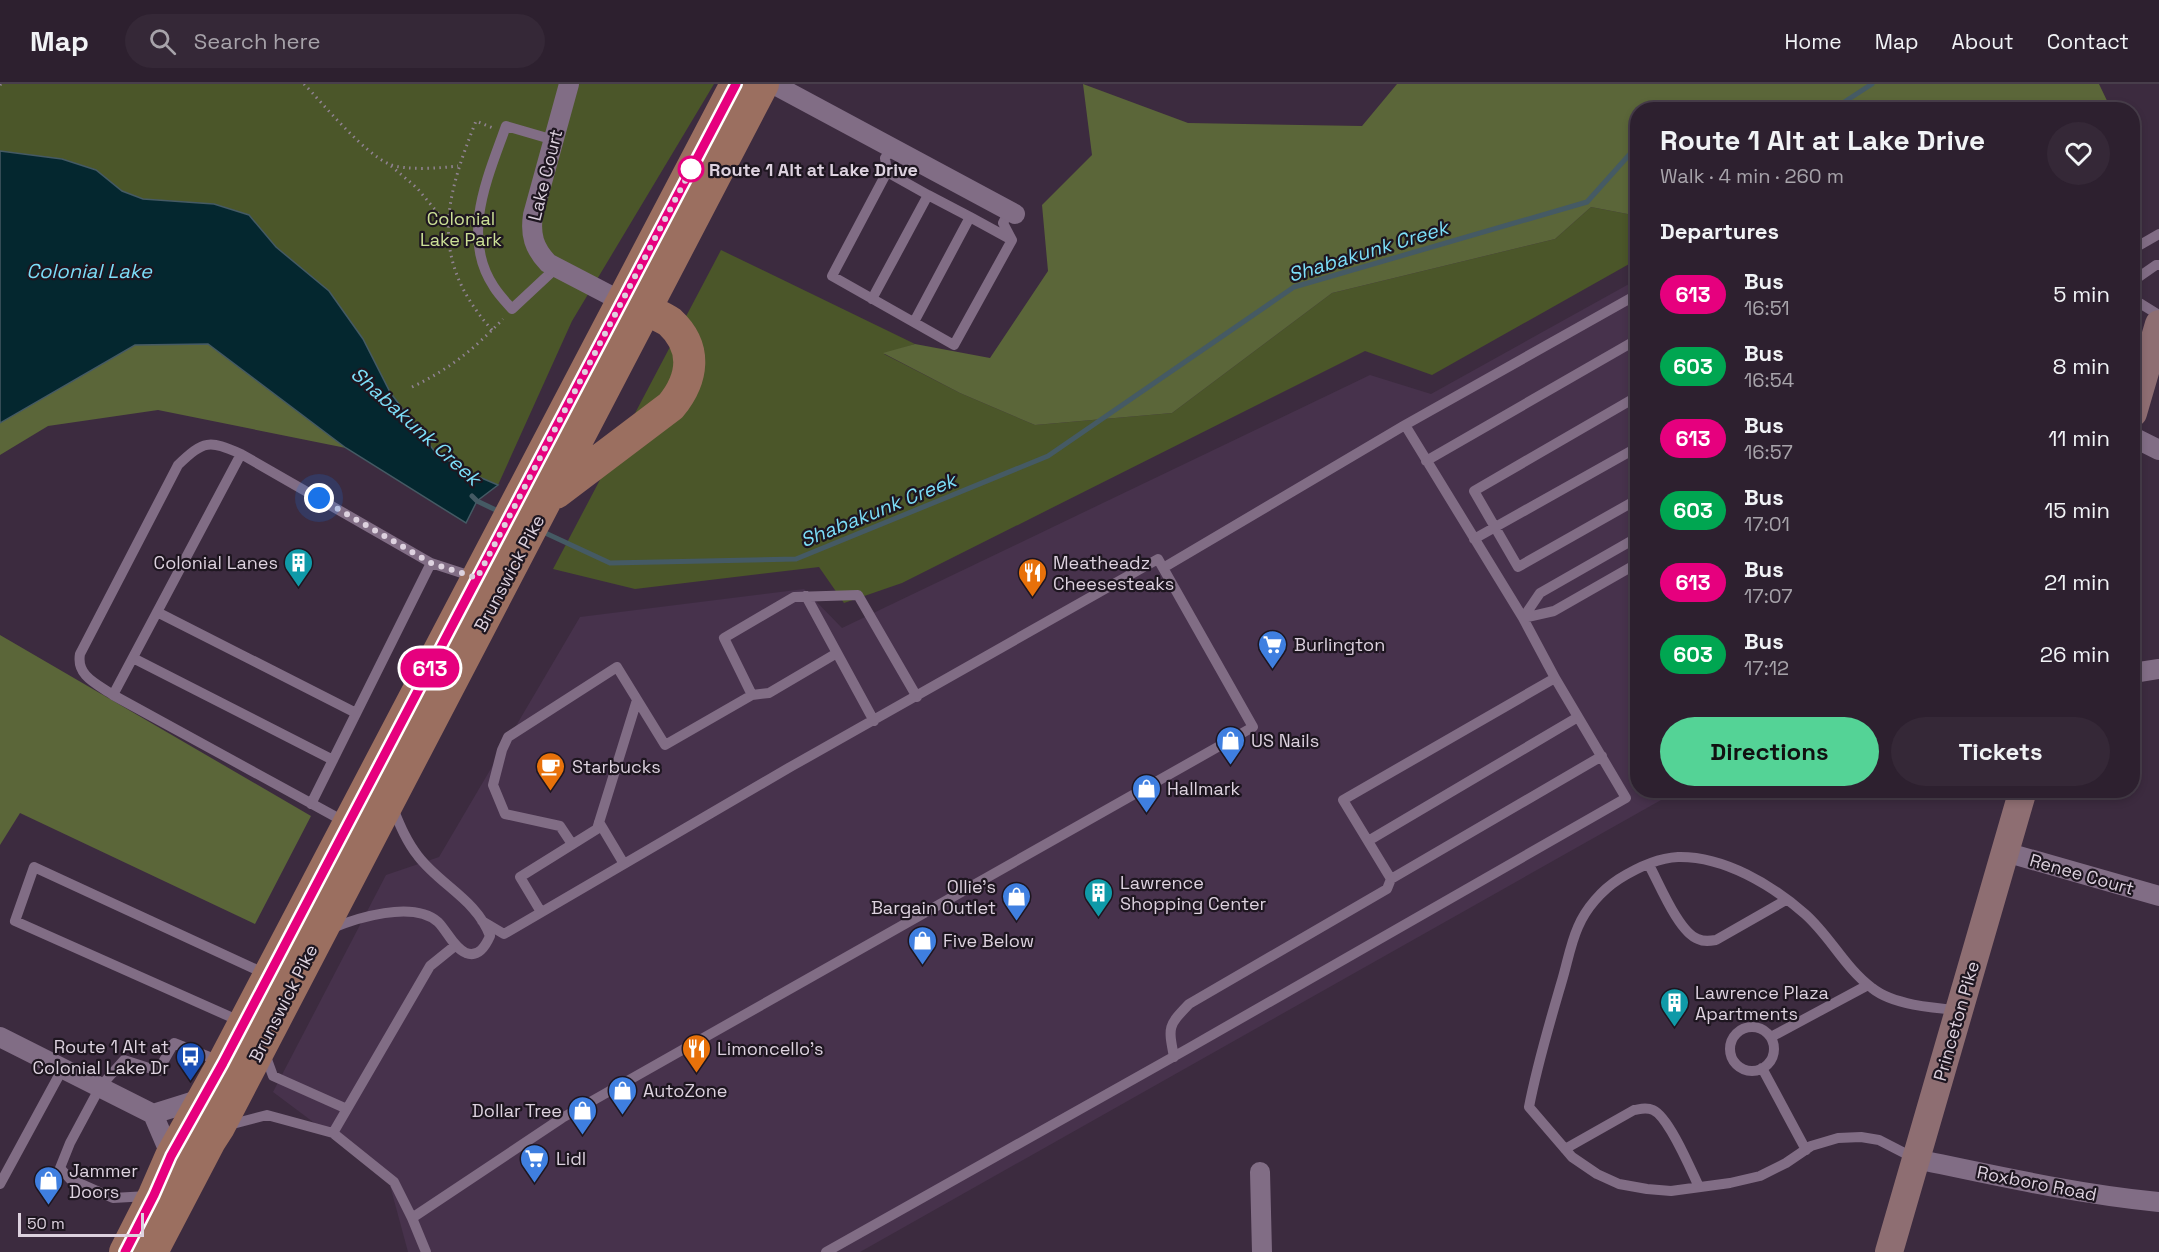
<!DOCTYPE html>
<html lang="en">
<head>
<meta charset="utf-8">
<style>
  :root { --surface:#2d202f; --page:#352837; --text:#f1f3f6; --muted:#a7a3aa; --line:#483e4b; --accent:#54d396 }
  body { margin:0; font-family:"Space Grotesk",sans-serif; background:var(--page); color:var(--text); height:100vh; display:flex; flex-direction:column; font-size:22px; white-space:nowrap }
  * { box-sizing:border-box; margin:0 }
  p { font-size:20px; color:var(--muted) }
  .icon { flex:none; width:33px; height:33px; fill:none; stroke:currentColor; stroke-width:2; stroke-linecap:round; stroke-linejoin:round }
  .map { position:relative; flex:1; overflow:hidden }
  .details { position:absolute; left:1630px; top:18px; width:510px; height:696px; display:flex; flex-direction:column; background:var(--surface); border-radius:24px; box-shadow:0 3px 9px #0003,0 0 0 2px var(--line) }
  .details>* { flex:none }
  .badge { padding:0 12px; border-radius:20px; font-size:21px; line-height:39px }
  .scale { position:absolute; left:18px; bottom:15px; width:126px; box-sizing:border-box; padding-left:6px; border:3px solid #ddd2df; border-top:0; font-size:16px; line-height:21px; white-space:nowrap; color:#ddd2df; -webkit-text-stroke:4px #1e1620; paint-order:stroke }
  .you { position:absolute; width:30px; height:30px; margin:-15px; border:4px solid #fff; border-radius:50%; background:#1a73e8; box-shadow:0 0 0 9px #1a73e833 }
  .map>.badge { position:absolute; translate:-50% -50%; box-shadow:0 0 0 3px #fff }
  h2 { padding:0 30px; font-size:22px; line-height:54px }
  .round { display:grid; place-items:center; flex:none; width:63px; height:63px; border-radius:32px; background:var(--page) }
  .headline { display:flex; align-items:center; justify-content:space-between; height:102px; padding:0 30px }
  h1 { font-size:28px; font-weight:700; line-height:45px }
  .button { display:flex; gap:12px; margin-top:auto; padding:12px 30px }
  .button a { flex:1; height:69px; border-radius:36px; background:var(--accent); color:#111; font-size:24px; font-weight:700; line-height:69px; text-align:center }
  .button a+a { background:var(--page); color:var(--text) }
  ul { padding:0; list-style:none }
  li { display:flex; align-items:center; gap:18px; height:72px; padding:0 30px }
  li div { flex:1 }
  li b { display:block; font-size:22px }
  li em { font-style:normal }
  li .badge { min-width:66px; font-weight:700; text-align:center }
  header { display:flex; align-items:center; gap:36px; box-sizing:border-box; height:84px; padding:0 30px; background:var(--surface); border-bottom:2px solid var(--line) }
  header strong { font-size:28px }
  nav { display:flex; gap:33px; margin-inline-start:auto; font-size:21px }
  .search { width:420px; height:54px; background:var(--page); display:flex; align-items:center; gap:15px; box-sizing:border-box; padding:0 21px; border-radius:33px; color:var(--muted); font-size:22px }
  .map>svg:first-child { display:block }
  .built { fill:#47324c }
  .green { fill:#4b5629 }
  .forest { fill:#5b6639 }
  .water { fill:#04272f; stroke:#455a64; stroke-width:1.5 }
  .lines { fill:none; stroke-linecap:round; stroke-linejoin:round }
  .stream { stroke:#455a64; stroke-width:5 }
  .path { stroke:#918393; stroke-width:3; stroke-dasharray:1.5 4.5; stroke-linecap:butt }
  .lane { stroke:#816d85; stroke-width:10 }
  .street { stroke:#816d85; stroke-width:20 }
  .secondary { stroke:#8e6e72; stroke-width:28 }
  .primary { stroke:#9b6f60; stroke-width:32 }
  .line-casing { stroke:#fff; stroke-width:14 }
  .line { stroke:#e6007e; stroke-width:9 }
  .walk { stroke:#ddd2df; stroke-width:6; stroke-dasharray:0 10.8 }
  .stop-dot { fill:#fff; stroke:#e6007e; stroke-width:3 }
  .labels { text-anchor:middle; dominant-baseline:central; stroke-width:4.5; stroke-linejoin:round; paint-order:stroke }
  .stop-label { font-size:18px; font-weight:bold; fill:#ddd2df; stroke:#1e1620; text-anchor:start }
  .street-label { font-size:18px; fill:#ddd2df; stroke:#1e1620 }
  .park-label { font-size:18px; fill:#cce096; stroke:#1e1620 }
  .poi-label { font-size:18px; fill:#ddd2df; stroke:#1e1620; text-anchor:start }
  .water-label { font-size:20px; font-style:italic; fill:#7cdef8; stroke:#1e1620 }
</style>
</head>
<body>
<header>
<strong>Map</strong>
<div class="search"><svg class="icon" aria-label="search" viewBox="0 0 24 24"><circle cx="10" cy="10" r="6"/><path d="M15 15l6 6"/></svg>Search here</div>
<nav><a>Home</a><a>Map</a><a>About</a><a>Contact</a></nav>
</header>
<div class="map">
<svg width="2159" height="1168" viewBox="0 0 2159 1168">
  <rect width="100%" height="100%" fill="#3c2b3f"/>
  <path class="built" d="M 1638,195 L 1638,706 L 1677,707 L 860,1168 L 408,1168 L 388,1094 L 273,1008 L 386,791 L 439,773 L 580,533 L 804,505 L 842,544 L 1370,291 L 1431,310 Z"/>
  <path class="green" d="M 0,0 L 714,0 L 572,237 L 498,401 L 465,387 L 435,368 L 390,308 L 363,255 L 329,207 L 276,163 L 249,131 L 214,120 L 143,115 L 122,107 L 96,86 L 62,75 L 0,67 Z
    M 1591,123 L 1638,132 L 1638,175 L 1432,291 L 1365,267 L 902,499 L 844,519 L 819,483 L 635,505 L 553,485 L 721,166 L 915,260 L 884,270 L 960,309 L 1035,341 L 1172,329 L 1332,209 L 1555,155 Z"/>
  <path class="forest" d="M 1083,0 L 1188,39 L 1362,42 L 1397,0 L 2099,0 L 2111,25 L 1638,26 L 1638,132 L 1591,123 L 1555,155 L 1332,209 L 1172,329 L 1035,341 L 960,309 L 883,269 L 915,260 L 990,274 L 1048,187 L 1042,121 L 1092,71 Z
    M 135,260 L 208,260 L 346,364 L 158,326 L 48,342 L 0,371 L 0,339 Z
    M 0,551 L 311,732 L 255,840 L 20,729 L 0,761 Z"/>
  <path class="water" d="M 0,67 L 62,75 L 96,86 L 122,107 L 143,115 L 214,120 L 249,131 L 276,163 L 329,207 L 363,255 L 390,308 L 435,368 L 465,387 L 498,401 L 477,417 L 466,439 L 346,364 L 208,260 L 135,261 L 0,339 Z"/>
  <g class="lines">
    <path class="stream" d="M 1832,26 L 1872,0
      M 472,412 L 477,417 L 500,428
      M 541,447 L 610,479 L 796,475 L 1048,372 L 1294,203 L 1587,118 L 1638,61"/>
    <path class="path" d="M 304,0 C 324,21 364,69 389,80 C 405,87 441,84 458,82
      M 0,1 L 1,0
      M 391,82 L 417,104 L 447,140
      M 492,246 C 429,175 444,118 476,37 L 493,44
      M 412,303 C 450,285 474,265 503,235"/>
    <path class="lane" d="M 554,56 L 506,42 C 488,93 460,152 494,203 C 499,211 506,218 512,225 L 557,183
      M 892,64 L 885,74 L 887,88 L 832,192 L 954,261 L 1012,156 L 1003,139 L 1009,127
      M 887,88 L 928,111
      M 970,133 L 1012,156
      M 2133,165 L 2159,150
      M 2133,197 L 2156,181 L 2159,181
      M 872,215 L 928,111 L 970,133 L 914,238
      M 2133,215 L 2159,231
      M 1638,312 L 1474,407 L 1518,483 L 1638,415
      M 1405,341 L 1638,210
      M 1426,377 L 1638,255
      M 1474,455 L 1638,363
      M 806,512 L 874,637
      M 157,528 L 356,629
      M 1523,534 L 1540,509 L 1638,453
      M 1523,534 L 1554,527 L 1638,479
      M 133,574 L 333,676
      M 113,611 C 97,600 76,592 80,570 L 178,381 C 204,356 209,356 241,370
      M 752,611 L 769,609 L 837,569
      M 311,720 L 431,479
      M 599,738 L 624,780
      M 347,739 L 113,611 L 241,370 L 431,479 L 474,493
      M 1368,757 L 1578,633
      M 572,760 L 560,742 L 505,730 L 493,701 L 502,666 L 508,653 L 617,583 L 665,661 L 752,611 L 724,554 L 794,513 L 858,511 L 917,613
      M 1649,781 C 1659,799 1679,849 1698,855 C 1704,858 1710,857 1716,856 L 1786,816
      M 1391,795 L 1343,716 L 1555,594
      M 541,828 L 520,793 L 597,745 L 637,616
      M 330,845 C 356,834 413,816 438,838 C 447,847 454,864 466,869 C 479,874 486,861 490,852 C 477,816 440,801 418,772 C 406,757 399,739 392,722
      M 456,861 L 430,882 L 333,1049 L 394,1098 L 412,1134 L 562,1034 L 1253,643 L 1158,475 L 792,682 L 504,850 L 482,837
      M 242,938 L 15,837 L 34,783 L 266,890
      M1730 965a22 22 0 1 1 44 0a22 22 0 1 1-44 0Z
      M 1771,953 L 1868,901
      M 265,970 L 273,992 L 347,1025
      M 1174,973 C 1168,942 1168,942 1189,920 L 1387,805 L 1391,795 L 1602,672
      M 1762,984 L 1806,1066
      M 225,1042 L 267,1031 L 333,1049
      M 1565,1065 L 1634,1026 C 1641,1025 1646,1023 1653,1026 C 1669,1033 1691,1086 1699,1103
      M 1914,1074 L 1879,1056 L 1861,1053 L 1838,1054 L 1811,1062 L 1786,1079 L 1760,1092 L 1730,1099 L 1671,1107 L 1647,1105 L 1619,1100 L 1597,1090 L 1572,1073 L 1529,1023 C 1537,981 1549,941 1561,900 C 1567,881 1570,861 1578,843 C 1586,824 1602,806 1619,795 C 1635,785 1658,774 1678,773 C 1724,772 1772,801 1805,830 C 1830,852 1845,884 1872,904 C 1893,921 1933,924 1959,926
      M 0,1100 L 63,984
      M 148,1112 L 113,1114 L 70,1095 L 60,1084 L 70,1059 L 100,1003 L 124,976 L 158,987 L 174,959 L 222,978
      M 412,1134 L 426,1168
      M 826,1168 L 1189,964 L 1626,714 L 1555,594 L 1523,534 L 1405,341 L 1163,484"/>
    <path class="street" d="M 569,0 L 533,131 C 530,151 534,164 548,179 L 621,217 L 631,220
      M 773,0 L 1015,130
      M 2133,353 L 2159,366
      M 2133,589 L 2159,585
      M 2005,768 L 2159,812
      M 0,953 L 153,1030 L 171,1072
      M 153,1030 L 204,1014
      M 1916,1075 C 1997,1092 2077,1110 2159,1118
      M 1260,1088 L 1262,1168"/>
    <path class="secondary" d="M 2133,329 L 2159,240
      M 1889,1168 L 2023,706"/>
    <path class="primary" d="M 556,409 L 671,322 C 693,295 698,264 670,238 C 663,233 653,229 645,225
      M 125,1168 L 154,1111 L 171,1072 L 223,979 L 736,0
      M 152,1168 L 210,1057 L 219,1043 L 763,0"/>
  </g>
  <g class="lines">
    <defs>
      <path id="line" d="M 125,1168 L 154,1111 L 171,1072 L 223,979 L 736,0"/>
    </defs>
    <use href="#line" class="line-casing"/>
    <use href="#line" class="line"/>
    <path class="walk" d="M 319,414 L 431,479 L 477,494 L 696,76 L 691,85"/>
  </g>
  <defs>
    <symbol id="building-pin" viewBox="-11 -11 22 30"><path d="M0 17L-7.5 6A9.5 9.5 0 1 1 7.5 6Z" fill="#0f9aa8" stroke="#1e1620"/><path d="M-4-6H4V6H1V3H-1V6H-4ZM-2.5-4.3h1.7v1.8h-1.7ZM.8-4.3h1.7v1.8H.8ZM-2.5-1h1.7V.8h-1.7ZM.8-1h1.7V.8H.8Z" fill="#fff"/></symbol>
    <symbol id="restaurant-pin" viewBox="-11 -11 22 30"><path d="M0 17L-7.5 6A9.5 9.5 0 1 1 7.5 6Z" fill="#e8710a" stroke="#1e1620"/><path d="M-5-6h1v4h1v-4h1v4h1v-4h1v5L-1.5 .5V6h-2V.5L-5-1ZM5-6V6H3V1.5H1.5Q1.5-4 5-6Z" fill="#fff"/></symbol>
    <symbol id="supermarket-pin" viewBox="-11 -11 22 30"><path d="M0 17L-7.5 6A9.5 9.5 0 1 1 7.5 6Z" fill="#3f7fe0" stroke="#1e1620"/><path d="M-6-5.5h2.5l.6 2H6L4.5 2H-2.5L-4.4-4H-6ZM-1.5 3.2a1.3 1.3 0 1 0 .1 0ZM3 3.2a1.3 1.3 0 1 0 .1 0Z" fill="#fff"/></symbol>
    <symbol id="shop-pin" viewBox="-11 -11 22 30"><path d="M0 17L-7.5 6A9.5 9.5 0 1 1 7.5 6Z" fill="#3f7fe0" stroke="#1e1620"/><path d="M-5-2.5h2.3a2.7 3.5 0 0 1 5.4 0H5L5.5 6h-11ZM-1.5-2.5h3a1.5 2.3 0 0 0-3 0Z" fill="#fff"/></symbol>
    <symbol id="cafe-pin" viewBox="-11 -11 22 30"><path d="M0 17L-7.5 6A9.5 9.5 0 1 1 7.5 6Z" fill="#e8710a" stroke="#1e1620"/><path d="M-5.5-4.5H6V0H3Q3 3.5 0 3.5H-2.5Q-5.5 3.5-5.5 0ZM3-3.2v2h1.7v-2ZM-6 4.5H4V6H-6Z" fill="#fff"/></symbol>
    <symbol id="bus-pin" viewBox="-11 -11 22 30"><path d="M0 17L-7.5 6A9.5 9.5 0 1 1 7.5 6Z" fill="#1a4fb4" stroke="#1e1620"/><path d="M-5-6H5V4H4V6H2V4H-2V6H-4V4H-5ZM-3.5-4V0h7V-4ZM-3.5 1.2v1.5H-2V1.2ZM2 1.2v1.5H3.5V1.2Z" fill="#fff"/></symbol>
  </defs>
  <g fill-rule="evenodd">
    <use href="#building-pin" x="282" y="462" width="33" height="45"/>
    <use href="#restaurant-pin" x="1016" y="472" width="33" height="45"/>
    <use href="#supermarket-pin" x="1256" y="544" width="33" height="45"/>
    <use href="#shop-pin" x="1214" y="640" width="33" height="45"/>
    <use href="#cafe-pin" x="534" y="666" width="33" height="45"/>
    <use href="#shop-pin" x="1130" y="688" width="33" height="45"/>
    <use href="#building-pin" x="1082" y="792" width="33" height="45"/>
    <use href="#shop-pin" x="1000" y="796" width="33" height="45"/>
    <use href="#shop-pin" x="906" y="840" width="33" height="45"/>
    <use href="#building-pin" x="1658" y="902" width="33" height="45"/>
    <use href="#restaurant-pin" x="680" y="948" width="33" height="45"/>
    <use href="#bus-pin" x="174" y="956" width="33" height="45"/>
    <use href="#shop-pin" x="606" y="990" width="33" height="45"/>
    <use href="#shop-pin" x="566" y="1010" width="33" height="45"/>
    <use href="#supermarket-pin" x="518" y="1058" width="33" height="45"/>
    <use href="#shop-pin" x="32" y="1080" width="33" height="45"/>
  </g>
  <circle class="stop-dot" cx="691" cy="85" r="12"/>
  <g class="labels">
    <g class="stop-label">
      <text x="709" y="85">Route 1 Alt at Lake Drive</text>
    </g>
    <g class="street-label">
      <text transform="translate(545 91) rotate(-76)">Lake Court</text>
      <text transform="translate(509 489) rotate(-62)">Brunswick Pike</text>
      <text transform="translate(2082 790) rotate(16)">Renee Court</text>
      <text transform="translate(283 919) rotate(-63)">Brunswick Pike</text>
      <text transform="translate(1956 937) rotate(-74)">Princeton Pike</text>
      <text transform="translate(2037 1099) rotate(11)">Roxboro Road</text>
    </g>
    <g class="park-label">
      <text x="461" y="134">Colonial<tspan x="461" dy="21">Lake Park</tspan></text>
    </g>
    <g class="poi-label">
      <text x="278" y="478" text-anchor="end">Colonial Lanes</text>
      <text x="1053" y="478">Meatheadz<tspan x="1053" dy="21">Cheesesteaks</tspan></text>
      <text x="1294" y="560">Burlington</text>
      <text x="1251" y="656">US Nails</text>
      <text x="572" y="682">Starbucks</text>
      <text x="1167" y="704">Hallmark</text>
      <text x="1120" y="798">Lawrence<tspan x="1120" dy="21">Shopping Center</tspan></text>
      <text x="996" y="802" text-anchor="end">Ollie's<tspan x="996" dy="21">Bargain Outlet</tspan></text>
      <text x="943" y="856">Five Below</text>
      <text x="1695" y="908">Lawrence Plaza<tspan x="1695" dy="21">Apartments</tspan></text>
      <text x="169" y="962" text-anchor="end">Route 1 Alt at<tspan x="169" dy="21">Colonial Lake Dr</tspan></text>
      <text x="717" y="964">Limoncello's</text>
      <text x="643" y="1006">AutoZone</text>
      <text x="562" y="1026" text-anchor="end">Dollar Tree</text>
      <text x="556" y="1074">Lidl</text>
      <text x="69" y="1086">Jammer<tspan x="69" dy="21">Doors</tspan></text>
    </g>
    <g class="water-label">
      <text transform="translate(1368 167) rotate(-17)">Shabakunk Creek</text>
      <text x="89" y="187">Colonial Lake</text>
      <text transform="translate(416 342) rotate(42)">Shabakunk Creek</text>
      <text transform="translate(878 426) rotate(-22)">Shabakunk Creek</text>
    </g>
  </g>
</svg>
<div class="scale">50 m</div>
<div class="you" style="left:319px;top:414px"></div>
<b class="badge" style="left:430px;top:584px;background:#e6007e;color:#fff">613</b>
<section class="details">
<div class="headline"><div><h1>Route 1 Alt at Lake Drive</h1><p>Walk · 4 min · 260 m</p></div><a class="round"><svg class="icon" aria-label="heart" viewBox="0 0 24 24"><path d="M12 20l-8-8c-3-5 5-10 8-4 3-6 11-1 8 4z"/></svg></a></div>
<h2>Departures</h2>
<ul>
<li><span class="badge" style="background:#e6007e;color:#fff">613</span><div><b>Bus</b><p>16:51</p></div><em>5 min</em></li>
<li><span class="badge" style="background:#00a651;color:#fff">603</span><div><b>Bus</b><p>16:54</p></div><em>8 min</em></li>
<li><span class="badge" style="background:#e6007e;color:#fff">613</span><div><b>Bus</b><p>16:57</p></div><em>11 min</em></li>
<li><span class="badge" style="background:#00a651;color:#fff">603</span><div><b>Bus</b><p>17:01</p></div><em>15 min</em></li>
<li><span class="badge" style="background:#e6007e;color:#fff">613</span><div><b>Bus</b><p>17:07</p></div><em>21 min</em></li>
<li><span class="badge" style="background:#00a651;color:#fff">603</span><div><b>Bus</b><p>17:12</p></div><em>26 min</em></li>
</ul>
<div class="button"><a>Directions</a><a>Tickets</a></div>
</section>
</div>
</body>
</html>
